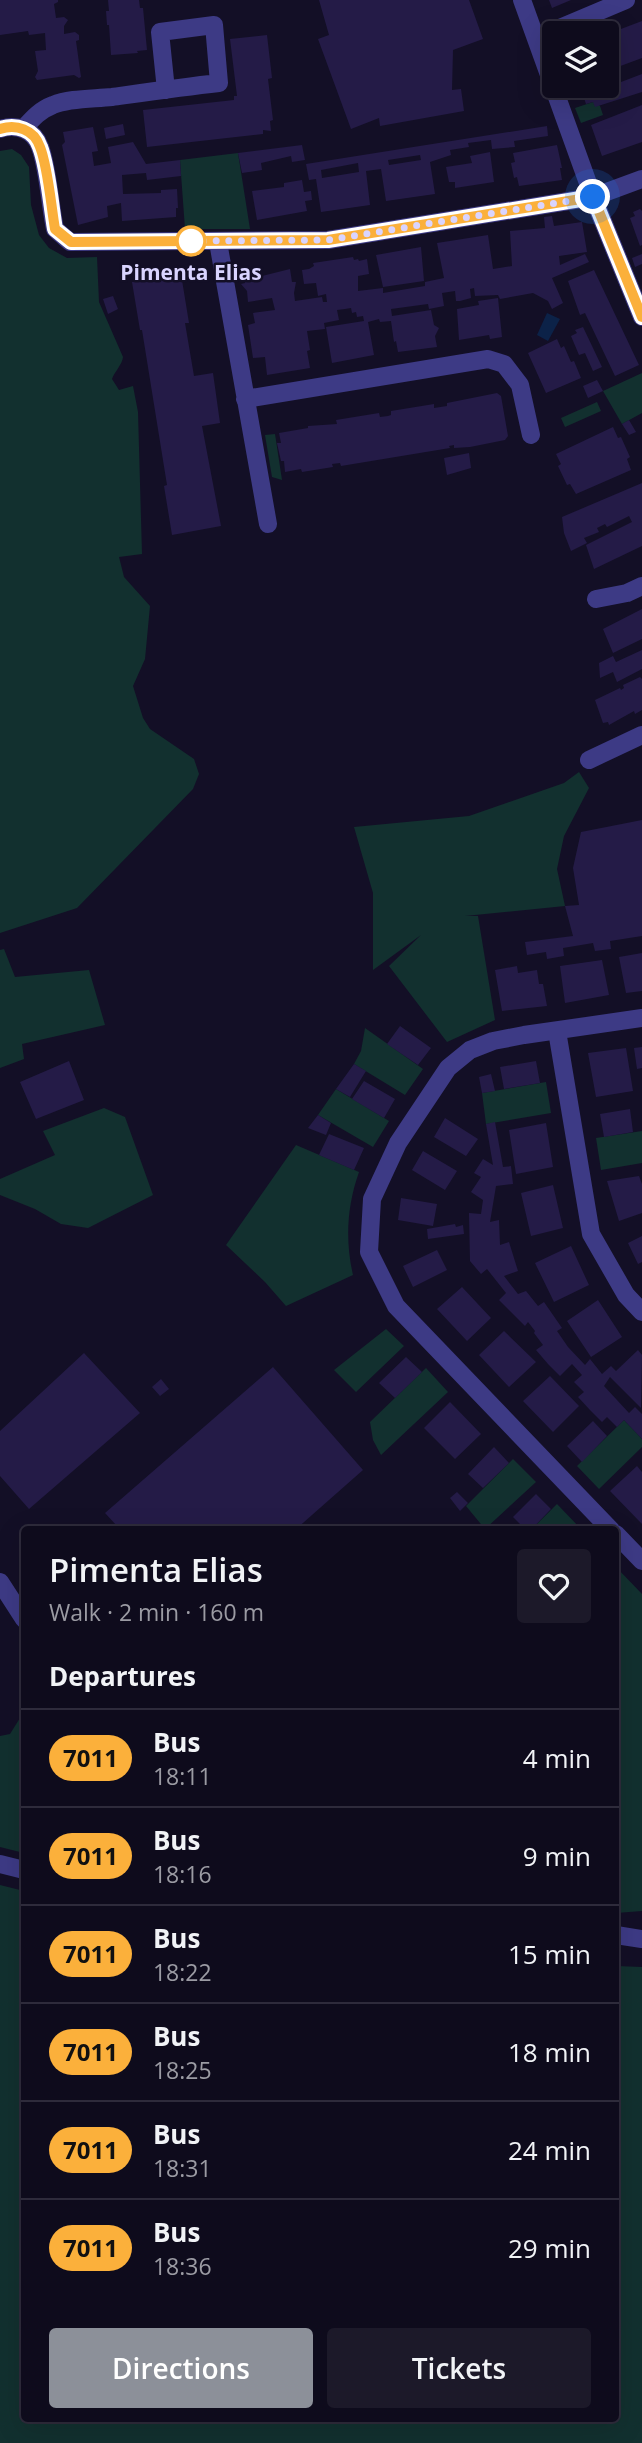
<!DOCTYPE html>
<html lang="en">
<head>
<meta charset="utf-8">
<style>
  :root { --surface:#0e0b1c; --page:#1c1929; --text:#f1f3f6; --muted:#9b9ba3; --line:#2e2b3b; --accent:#8c9099 }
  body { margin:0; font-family:"Open Sans",sans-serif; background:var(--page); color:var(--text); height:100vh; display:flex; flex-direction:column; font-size:26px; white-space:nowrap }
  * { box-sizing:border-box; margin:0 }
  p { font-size:23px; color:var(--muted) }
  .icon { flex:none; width:38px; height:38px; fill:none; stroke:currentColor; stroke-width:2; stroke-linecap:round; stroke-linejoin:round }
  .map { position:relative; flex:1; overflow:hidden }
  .drawer { position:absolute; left:21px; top:1526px; width:598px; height:896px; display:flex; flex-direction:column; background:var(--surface); border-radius:7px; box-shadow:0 7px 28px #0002,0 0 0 2px var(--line) }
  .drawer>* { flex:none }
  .badge { padding:0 14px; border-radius:23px; font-size:24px; line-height:46px }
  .controls { position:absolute; left:542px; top:21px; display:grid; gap:14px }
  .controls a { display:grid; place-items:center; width:77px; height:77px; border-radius:7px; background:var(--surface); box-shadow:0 7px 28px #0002,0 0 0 2px var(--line); font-size:35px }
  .you { position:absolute; width:35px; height:35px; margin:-18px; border:5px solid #fff; border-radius:50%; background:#1a73e8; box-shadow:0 0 0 10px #1a73e833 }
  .map>.badge { position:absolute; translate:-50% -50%; box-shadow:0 0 0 4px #fff }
  h2 { padding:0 28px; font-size:26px; line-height:63px }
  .round { display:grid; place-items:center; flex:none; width:74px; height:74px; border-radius:7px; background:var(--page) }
  .overview { display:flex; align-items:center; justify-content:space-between; height:119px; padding:0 28px }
  h1 { font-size:33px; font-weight:600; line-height:52px }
  .cta { display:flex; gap:14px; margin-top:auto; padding:14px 28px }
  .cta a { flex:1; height:80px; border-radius:7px; background:var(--accent); color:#fff; font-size:28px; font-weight:600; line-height:80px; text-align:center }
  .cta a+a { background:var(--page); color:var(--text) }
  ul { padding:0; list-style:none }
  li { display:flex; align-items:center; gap:21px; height:98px; padding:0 28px; border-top:2px solid var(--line) }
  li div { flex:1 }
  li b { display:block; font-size:26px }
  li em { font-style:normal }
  li .badge { min-width:77px; font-weight:700; text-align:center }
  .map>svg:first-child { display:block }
  .green { fill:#12302f }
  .water { fill:#0c2248 }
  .building { fill:#241b47; fill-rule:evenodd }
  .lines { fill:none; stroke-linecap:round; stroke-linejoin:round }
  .minor { stroke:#3d3a85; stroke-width:18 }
  .line-casing { stroke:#fff; stroke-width:16 }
  .line { stroke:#fbb03b; stroke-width:10 }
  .walk { stroke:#d9d4ff; stroke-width:7; stroke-dasharray:0 12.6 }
  .stop-dot { fill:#fff; stroke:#fbb03b; stroke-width:3.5 }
  .labels { text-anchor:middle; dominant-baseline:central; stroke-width:5; stroke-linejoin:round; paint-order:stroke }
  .stop-label { font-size:21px; font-weight:bold; fill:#d9d4ff; stroke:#130f26 }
</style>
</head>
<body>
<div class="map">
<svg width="642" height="2443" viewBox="0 0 642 2443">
  <rect width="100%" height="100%" fill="#130f26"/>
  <path class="green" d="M 593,102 L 600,106 L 603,115 L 581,123 L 575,108 Z
    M 12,149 L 21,155 L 29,167 L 31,205 L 39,235 L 49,248 L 67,258 L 97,257 L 99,302 L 123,357 C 122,365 115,371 112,379 L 119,390 L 133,386 L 138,412 L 142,554 L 119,557 L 124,577 L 150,606 L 145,659 L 133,686 L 143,718 L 150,729 L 194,759 L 199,774 L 193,789 L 77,908 L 0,933 L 0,151 Z
    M 238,153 L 250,229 L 185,229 L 180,160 Z
    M 642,373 L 642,413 L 622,424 L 603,391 Z
    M 597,402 L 601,411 L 565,427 L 561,418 Z
    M 275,434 L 282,480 L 272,477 L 265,435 Z
    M 579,772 L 589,788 L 564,836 L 557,869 L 565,906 L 465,916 L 478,916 L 495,1020 L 447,1042 L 389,966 L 421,935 L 373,970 L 373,893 L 354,827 L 469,816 L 564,783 Z
    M 4,949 L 15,977 L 89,970 L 105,1025 L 22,1044 L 24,1059 L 0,1068 L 0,950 Z
    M 365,1028 L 423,1069 L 405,1095 L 354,1064 L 361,1051 Z
    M 546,1082 L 551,1113 L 486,1124 L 482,1093 Z
    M 336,1089 L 389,1121 L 373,1147 L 318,1115 Z
    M 104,1108 L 125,1117 L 153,1195 L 88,1228 L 61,1224 L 35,1209 L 0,1195 L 0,1179 L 55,1155 L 43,1131 Z
    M 642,1131 L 642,1163 L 601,1170 L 596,1138 Z
    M 296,1145 L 359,1172 C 347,1206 345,1240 353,1275 L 286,1306 L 265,1282 L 226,1245 Z
    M 386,1329 L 404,1346 L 356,1392 L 334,1370 Z
    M 426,1368 L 448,1392 L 381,1455 L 373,1440 L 370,1422 Z
    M 624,1420 L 642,1439 L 642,1447 L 599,1489 L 577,1466 Z
    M 513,1459 L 536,1482 L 485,1529 L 466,1506 Z
    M 557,1504 L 581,1529 L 531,1530 Z
    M 616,1567 L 642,1594 L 642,1911 L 616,1913 Z
    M 24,1717 L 24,1853 L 0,1847 L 0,1736 L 10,1734 L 20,1718 Z
    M 0,1885 L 24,1891 L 24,2418 L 616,2418 L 616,1966 L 642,1967 L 642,2443 L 0,2443 Z"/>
  <path class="water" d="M 547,313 L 560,319 L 548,341 L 537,335 Z"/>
  <path class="building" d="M 0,0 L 58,0 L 58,2 L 54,4 L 56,18 L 64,17 L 68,20 L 64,26 L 64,34 L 75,32 L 79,35 L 79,40 L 76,41 L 81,77 L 79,78 L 74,75 L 37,80 L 35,77 L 38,71 L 35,51 L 46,50 L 45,33 L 29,35 L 28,31 L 0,35 Z
    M 108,0 L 139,0 L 140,8 L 143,8 L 147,50 L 137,51 L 138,53 L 111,55 L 109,25 L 107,25 L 106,11 L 109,11 Z
    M 319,0 L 469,0 L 483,39 L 453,50 L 452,90 L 461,89 L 464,111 L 380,126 L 379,118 L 351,129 L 318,39 L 329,35 Z
    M 549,0 L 571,0 L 552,8 Z
    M 609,21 L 613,32 L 642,21 L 642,58 L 607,71 L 608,34 L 604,23 Z
    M 267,35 L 272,78 L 268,79 L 273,120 L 270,121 L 271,131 L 263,130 L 263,134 L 147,147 L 143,110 L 234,100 L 234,96 L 237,96 L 230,39 Z
    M 642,74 L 642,92 L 595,107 L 593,102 L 586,104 L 580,86 L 598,86 L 600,90 Z
    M 642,105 L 642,142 L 602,156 L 591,125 Z
    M 123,124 L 125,135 L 106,139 L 104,128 Z
    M 547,126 L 548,136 L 514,141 L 515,147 L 492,149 L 491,140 L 468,143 L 469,147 L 450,150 L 451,155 L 430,162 L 435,194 L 386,201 L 381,169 L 366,171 L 370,205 L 321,212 L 316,179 L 309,180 L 306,164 ZM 420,155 L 421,160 L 389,165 L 388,160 ZM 358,163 L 359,172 L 322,178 L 321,170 Z
    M 93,127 L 98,151 L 92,152 L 94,166 L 111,163 L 108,147 L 133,142 L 146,164 L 180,160 L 181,176 L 147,180 L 146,173 L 122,175 L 123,194 L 161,193 L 161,190 L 177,189 L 178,208 L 176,208 L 176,217 L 122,221 L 121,203 L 107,206 L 108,217 L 78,225 L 62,145 L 65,142 L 63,132 Z
    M 302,145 L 305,160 L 292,162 L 291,156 L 261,163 L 262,170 L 242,173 L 238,153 Z
    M 557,145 L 562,168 L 560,168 L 562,180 L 519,186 L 517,177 L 514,178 L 511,163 L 515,162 L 513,153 Z
    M 490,152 L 494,182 L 455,188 L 455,182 L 449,182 L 446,167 L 472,163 L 470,156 Z
    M 302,180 L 304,192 L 311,191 L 312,200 L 305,201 L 307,211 L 257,220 L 252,191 L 284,187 L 284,183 Z
    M 640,209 L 642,211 L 642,245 L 640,246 L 630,218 L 635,216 L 633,212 Z
    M 552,216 L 554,226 L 582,222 L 587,252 L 559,256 L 560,265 L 585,254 L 589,262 L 552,278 L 563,303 L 552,309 L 548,301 L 533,293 L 500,299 L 498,295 L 475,296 L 474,288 L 470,289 L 471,298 L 460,301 L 456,301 L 455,291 L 442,293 L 444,306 L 429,309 L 428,304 L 391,309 L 392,316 L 431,310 L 434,325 L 439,328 L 435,336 L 437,347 L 398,352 L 396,341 L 394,342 L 391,321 L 380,322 L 379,319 L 368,322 L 374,355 L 332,363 L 326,327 L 364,321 L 363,316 L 357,317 L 356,312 L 352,313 L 351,308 L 345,309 L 337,310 L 339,320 L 324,323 L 325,329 L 307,331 L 310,350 L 307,351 L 310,368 L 267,375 L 265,357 L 253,358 L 248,325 L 255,323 L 253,313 L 275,310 L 272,298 L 248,302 L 247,291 L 241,284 L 245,283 L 246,280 L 290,269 L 292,282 L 296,282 L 294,293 L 295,301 L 322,297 L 323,302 L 327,302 L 326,294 L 318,296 L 316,283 L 304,284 L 302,270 L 309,269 L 314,266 L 313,263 L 353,257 L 354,260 L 358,259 L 359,261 L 367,259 L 369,274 L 358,276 L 358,291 L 383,288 L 383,293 L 425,286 L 425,282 L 444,278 L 437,243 L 488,235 L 493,269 L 512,266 L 510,231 L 545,228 L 544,217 Z
    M 421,247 L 424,281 L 383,287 L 376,255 Z
    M 642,254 L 642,264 L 635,267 L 632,258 Z
    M 594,270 L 639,365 L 615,376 L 585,313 L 580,315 L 568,281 Z
    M 181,274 L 189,323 L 185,323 L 194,376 L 213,373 L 220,423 L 202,426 L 221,526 L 172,535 L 164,486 L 167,485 L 142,330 L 140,330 L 132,282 Z
    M 113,296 L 118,309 L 108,314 L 103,299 Z
    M 498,298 L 502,337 L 490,339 L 489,335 L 459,340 L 457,309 L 479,305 L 478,301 Z
    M 583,327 L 602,367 L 593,371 L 585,353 L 579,355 L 571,336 L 577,333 L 575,330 Z
    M 557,339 L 561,348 L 564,346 L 571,362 L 574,361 L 581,378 L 546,393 L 528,353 Z
    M 597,380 L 603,391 L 588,398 L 583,386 Z
    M 497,393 L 501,396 L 508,436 L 505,440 L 470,447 L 454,448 L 454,445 L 449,446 L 450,448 L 341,466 L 340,463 L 332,464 L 333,467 L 302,472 L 301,469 L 285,472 L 284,461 L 281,461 L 277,443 L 281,443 L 279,433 L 308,428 L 308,426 L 337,424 L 336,420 L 379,413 L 380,417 L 388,416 L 391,415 L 391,411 L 434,404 L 434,408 L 447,406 L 447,403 Z
    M 629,420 L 636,432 L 629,435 L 622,424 Z
    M 613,427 L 618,438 L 621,437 L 630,457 L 627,459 L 631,470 L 576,494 L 570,484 L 567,485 L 558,466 L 561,464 L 556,454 Z
    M 469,453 L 471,468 L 447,475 L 444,458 Z
    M 642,483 L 642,546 L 594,569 L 586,545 L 632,522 L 629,516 L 607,527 L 605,524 L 597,528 L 599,532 L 584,538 L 587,543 L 571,551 L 564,533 L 562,517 Z
    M 642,609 L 642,639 L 613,653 L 603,629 Z
    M 642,650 L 642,669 L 617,682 L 613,672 L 600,678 L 599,663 L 613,656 L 616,662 Z
    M 640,677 L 642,679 L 642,710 L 635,714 L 634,711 L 609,725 L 608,722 L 603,723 L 595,700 L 620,688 L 621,690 L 624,688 L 623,685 Z
    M 642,820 L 642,936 L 610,941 L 611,949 L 595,951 L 593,943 L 563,948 L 564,956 L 547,959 L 546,952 L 527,955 L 525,942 L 573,936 L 565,906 L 579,905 L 573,868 L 581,832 Z
    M 642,953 L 642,991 L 626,993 L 619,957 Z
    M 602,960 L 609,995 L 565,1003 L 560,966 Z
    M 517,966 L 518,973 L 537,970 L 539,984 L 543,984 L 547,1006 L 502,1011 L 495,970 Z
    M 400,1026 L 431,1048 L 418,1065 L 387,1044 Z
    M 642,1047 L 642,1068 L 637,1069 L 634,1048 Z
    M 626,1048 L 633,1091 L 596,1097 L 588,1053 Z
    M 69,1061 L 84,1100 L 36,1119 L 20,1082 Z
    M 536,1061 L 540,1083 L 504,1089 L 500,1067 Z
    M 354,1064 L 366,1071 L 350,1097 L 336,1089 Z
    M 491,1074 L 495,1091 L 482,1093 L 479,1077 Z
    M 364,1081 L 395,1099 L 384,1118 L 352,1099 Z
    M 630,1109 L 633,1132 L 604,1137 L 600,1114 Z
    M 318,1115 L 331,1123 L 326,1135 L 308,1128 Z
    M 445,1118 L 478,1139 L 466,1156 L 434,1137 Z
    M 495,1122 L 503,1167 L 511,1166 L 513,1184 L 496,1186 L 490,1222 L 499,1220 L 500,1245 L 509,1242 L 518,1271 L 504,1276 L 518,1294 L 526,1291 L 538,1306 L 544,1302 L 562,1328 L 557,1331 L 568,1347 L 585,1365 L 590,1359 L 602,1374 L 611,1366 L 616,1371 L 638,1350 L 642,1355 L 641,1408 L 610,1377 L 604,1386 L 629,1413 L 635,1407 L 642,1414 L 642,1439 L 624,1420 L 617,1427 L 607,1417 L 602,1422 L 590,1410 L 578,1397 L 584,1392 L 574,1382 L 582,1375 L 572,1364 L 560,1376 L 548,1364 L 536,1350 L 543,1345 L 534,1333 L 535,1331 L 528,1322 L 525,1326 L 499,1300 L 506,1293 L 487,1269 L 481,1274 L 470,1261 L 469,1213 L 481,1214 L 483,1200 L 471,1192 L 481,1177 L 474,1173 L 483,1159 L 493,1165 L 486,1124 Z
    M 546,1123 L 553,1167 L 516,1174 L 509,1130 Z
    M 329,1134 L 364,1148 L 354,1170 L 319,1155 Z
    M 423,1151 L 457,1171 L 445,1190 L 412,1170 Z
    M 639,1176 L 642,1184 L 642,1213 L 619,1221 L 607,1181 Z
    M 553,1185 L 563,1228 L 531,1236 L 521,1193 Z
    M 401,1198 L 437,1204 L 433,1226 L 398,1220 Z
    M 455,1224 L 456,1227 L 463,1225 L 464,1234 L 428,1239 L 427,1229 Z
    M 642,1236 L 642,1262 L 638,1264 L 628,1243 Z
    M 571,1246 L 589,1285 L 554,1302 L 535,1263 Z
    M 437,1250 L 447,1270 L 413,1287 L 403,1266 Z
    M 462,1287 L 491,1318 L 467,1341 L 437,1309 Z
    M 598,1300 L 622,1337 L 591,1357 L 567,1321 Z
    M 504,1331 L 536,1362 L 509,1387 L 479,1355 Z
    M 84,1353 L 140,1413 L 29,1509 L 0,1476 L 0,1431 Z
    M 406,1357 L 422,1372 L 395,1398 L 379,1383 Z
    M 273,1367 L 363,1470 L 295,1530 L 113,1530 L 117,1526 L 105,1513 Z
    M 550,1376 L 579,1406 L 553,1432 L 523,1401 Z
    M 161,1379 L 169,1389 L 160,1396 L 152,1387 Z
    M 450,1402 L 481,1434 L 455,1459 L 424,1428 Z
    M 593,1421 L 607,1436 L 582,1462 L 567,1446 Z
    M 494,1447 L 509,1463 L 483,1488 L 468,1474 Z
    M 637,1466 L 642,1472 L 642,1524 L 610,1491 Z
    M 457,1492 L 468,1503 L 460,1511 L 450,1498 Z
    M 536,1494 L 551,1509 L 531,1530 L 526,1530 L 513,1517 Z"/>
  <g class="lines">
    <path class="minor" d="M 522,0 L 593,197 L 642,317
      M 536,38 L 626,0
      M 24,128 C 33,118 40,110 53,105 C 70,98 93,99 112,97 C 148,92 183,87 219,83 L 214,25 L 160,32 L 166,90
      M 0,129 C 16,124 34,129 40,147 C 48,168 50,206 55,229 L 70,242 L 328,240 L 593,197 L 642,179
      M 218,242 L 268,524
      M 245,399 L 488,359 L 504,364 L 520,385 L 531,435
      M 596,599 L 627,593 L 642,586
      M 589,760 L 642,735
      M 557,1031 L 591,1234 L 626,1295 L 642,1312
      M 611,1530 L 396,1306 L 369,1252 L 372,1199 L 398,1143 L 448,1068 L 470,1050 L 493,1041 L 524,1035 L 642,1018
      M 616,1534 L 642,1561
      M 0,1582 L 24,1619
      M 0,1864 L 24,1870
      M 616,1935 L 642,1939"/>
  </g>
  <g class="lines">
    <defs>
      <path id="line" d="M 0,129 C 16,124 34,129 40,147 C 48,167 51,206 55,229 L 71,242 L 328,240 L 593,197 L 642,317"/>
    </defs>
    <use href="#line" class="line-casing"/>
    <use href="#line" class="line"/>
    <path class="walk" d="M 191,241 L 328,240 L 593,197"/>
  </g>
  <circle class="stop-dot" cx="191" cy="241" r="14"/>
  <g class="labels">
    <g class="stop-label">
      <text x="191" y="272">Pimenta Elias</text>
    </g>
  </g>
</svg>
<div class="controls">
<a><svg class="icon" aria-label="layers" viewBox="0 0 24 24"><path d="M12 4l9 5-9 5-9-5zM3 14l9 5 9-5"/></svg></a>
</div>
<div class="you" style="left:593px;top:197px"></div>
<section class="drawer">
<div class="overview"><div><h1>Pimenta Elias</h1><p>Walk · 2 min · 160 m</p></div><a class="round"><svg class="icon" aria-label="heart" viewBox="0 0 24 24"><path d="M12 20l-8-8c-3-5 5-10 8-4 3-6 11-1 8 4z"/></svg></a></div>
<h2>Departures</h2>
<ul>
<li><span class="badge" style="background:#fbb03b;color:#111">7011</span><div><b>Bus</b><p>18:11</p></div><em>4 min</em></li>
<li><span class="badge" style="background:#fbb03b;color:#111">7011</span><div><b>Bus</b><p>18:16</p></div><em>9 min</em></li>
<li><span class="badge" style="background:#fbb03b;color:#111">7011</span><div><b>Bus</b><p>18:22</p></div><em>15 min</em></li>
<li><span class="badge" style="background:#fbb03b;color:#111">7011</span><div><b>Bus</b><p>18:25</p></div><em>18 min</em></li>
<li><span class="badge" style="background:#fbb03b;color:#111">7011</span><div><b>Bus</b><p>18:31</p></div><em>24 min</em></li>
<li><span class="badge" style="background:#fbb03b;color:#111">7011</span><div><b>Bus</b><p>18:36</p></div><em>29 min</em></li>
</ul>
<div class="cta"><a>Directions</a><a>Tickets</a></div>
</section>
</div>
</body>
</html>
